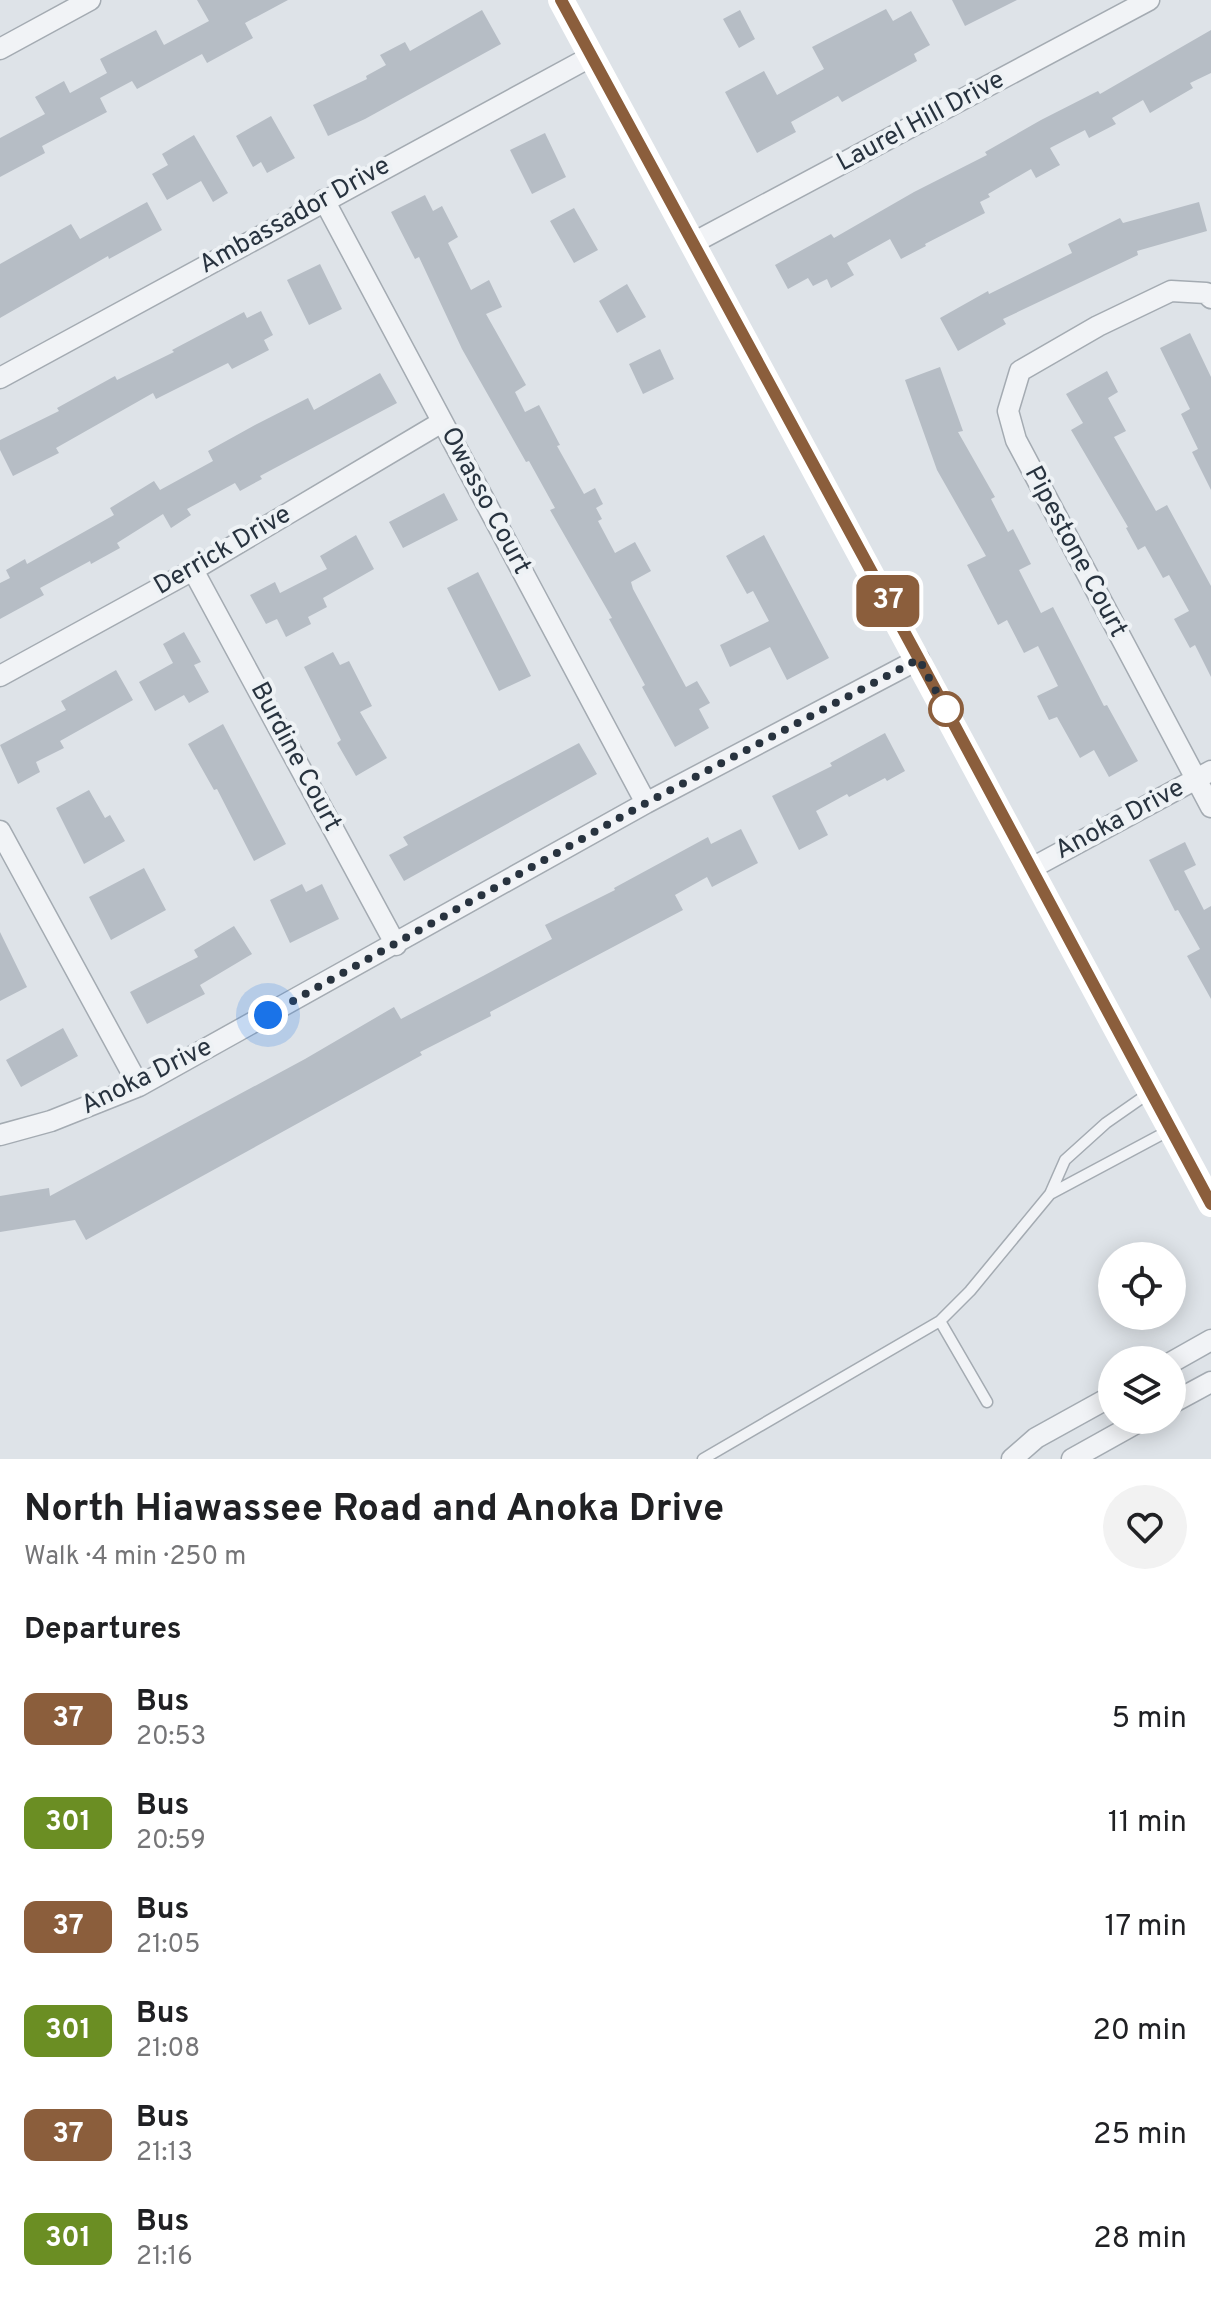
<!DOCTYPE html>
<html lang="en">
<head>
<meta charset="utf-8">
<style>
  :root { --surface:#fff; --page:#f2f2f2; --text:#202124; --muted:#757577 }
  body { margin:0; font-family:Overpass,sans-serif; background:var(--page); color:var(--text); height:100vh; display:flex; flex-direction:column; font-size:30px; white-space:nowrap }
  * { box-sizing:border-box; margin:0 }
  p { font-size:26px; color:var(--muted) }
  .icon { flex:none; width:44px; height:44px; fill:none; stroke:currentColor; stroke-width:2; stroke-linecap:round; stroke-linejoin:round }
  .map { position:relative; height:1459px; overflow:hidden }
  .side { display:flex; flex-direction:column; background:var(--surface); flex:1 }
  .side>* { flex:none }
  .badge { padding:0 16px; border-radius:12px; font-size:28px; line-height:52px }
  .buttons { position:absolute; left:1098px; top:1242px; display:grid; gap:16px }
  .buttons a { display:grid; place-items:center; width:88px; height:88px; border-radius:50%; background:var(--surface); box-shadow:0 4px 20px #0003; font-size:40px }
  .you { position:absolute; width:40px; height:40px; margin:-20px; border:6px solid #fff; border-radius:50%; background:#1a73e8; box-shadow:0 0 0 12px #1a73e833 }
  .map>.badge { position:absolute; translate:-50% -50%; box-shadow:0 0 0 4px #fff }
  h2 { padding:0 24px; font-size:30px; line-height:72px }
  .round { display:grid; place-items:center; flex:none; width:84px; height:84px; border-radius:42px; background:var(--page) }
  .head { display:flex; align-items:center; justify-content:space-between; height:136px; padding:0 24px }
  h1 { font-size:38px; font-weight:700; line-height:60px }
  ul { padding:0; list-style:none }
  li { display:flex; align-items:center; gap:24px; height:104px; padding:0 24px }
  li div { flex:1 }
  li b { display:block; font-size:30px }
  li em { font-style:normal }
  li .badge { min-width:88px; font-weight:700; text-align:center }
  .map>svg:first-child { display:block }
  .building { fill:#b6bdc5 }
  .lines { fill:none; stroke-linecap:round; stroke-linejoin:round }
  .service-casing { stroke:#a4abb2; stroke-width:13 }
  .minor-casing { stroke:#a4abb2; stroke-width:23 }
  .service { stroke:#f1f3f6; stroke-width:10 }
  .minor { stroke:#f1f3f6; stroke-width:20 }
  .secondary { stroke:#fff; stroke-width:26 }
  .line-casing { stroke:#fff; stroke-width:18 }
  .line { stroke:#8b5e3c; stroke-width:12 }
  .walk { stroke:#28333f; stroke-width:8; stroke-dasharray:0 14.4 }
  .stop-dot { fill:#fff; stroke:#8b5e3c; stroke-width:4 }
  .labels { text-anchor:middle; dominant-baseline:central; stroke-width:8; stroke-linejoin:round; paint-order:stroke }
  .street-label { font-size:26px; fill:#28333f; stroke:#eef2f5 }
</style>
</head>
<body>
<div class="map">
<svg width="1211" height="1459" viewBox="0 0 1211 1459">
  <rect width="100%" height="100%" fill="#dee3e8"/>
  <path class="building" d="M 197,0 L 288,0 L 245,23 L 253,38 L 207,63 L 202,54 L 137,89 L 132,81 L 100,98 L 107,112 L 42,146 L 45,153 L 0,177 L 0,138 L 45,114 L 35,97 L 64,81 L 70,93 L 107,73 L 100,59 L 156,30 L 164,45 L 209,21 Z
    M 952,0 L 1017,0 L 965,26 Z
    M 886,9 L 893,21 L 911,11 L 930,45 L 914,54 L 917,61 L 842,102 L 838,96 L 791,122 L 796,132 L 757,153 L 725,92 L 764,71 L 777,95 L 824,69 L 812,47 Z
    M 482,10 L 501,44 L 365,119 L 328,136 L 313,105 L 367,79 L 366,76 L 386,65 L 380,55 L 405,42 L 410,51 Z
    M 740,10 L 755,39 L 739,48 L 723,19 Z
    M 1211,30 L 1211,73 L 1190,83 L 1193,88 L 1150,113 L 1143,100 L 1112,118 L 1116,124 L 1089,138 L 1085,130 L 1050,148 L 1060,165 L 1036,178 L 1031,169 L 988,194 L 990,197 L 980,202 L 985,213 L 925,244 L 926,246 L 901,259 L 890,239 L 847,263 L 854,275 L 831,288 L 827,279 L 813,286 L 808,278 L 788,289 L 775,265 L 831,234 L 834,238 L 914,192 L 987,155 L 985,152 L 1041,120 L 1098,91 L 1100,94 Z
    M 271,116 L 295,158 L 267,173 L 261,162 L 253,167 L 236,136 Z
    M 545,133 L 566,177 L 532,194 L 510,150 Z
    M 194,135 L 228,193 L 213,202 L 201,181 L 167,200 L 152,174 L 168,165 L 162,154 Z
    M 425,195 L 433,211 L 442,206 L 458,237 L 448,243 L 471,290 L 489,280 L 502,307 L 486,314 L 526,385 L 515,392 L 525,412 L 539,405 L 560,445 L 557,446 L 584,494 L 595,488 L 603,504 L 596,508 L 602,519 L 598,521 L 615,553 L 635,542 L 651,571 L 631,582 L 633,589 L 686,687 L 697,681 L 710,703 L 699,709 L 709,728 L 675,747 L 642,687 L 645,685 L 609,619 L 612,618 L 550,510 L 555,508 L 529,461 L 526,462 L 462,349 L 419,257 L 415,259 L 391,212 Z
    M 147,202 L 162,230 L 109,259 L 108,256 L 0,318 L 0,264 L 71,224 L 80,239 Z
    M 1199,202 L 1207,231 L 1137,251 L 1138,255 L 1003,319 L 1006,324 L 958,351 L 940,318 L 988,291 L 989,294 L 1072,253 L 1068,244 L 1120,218 L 1123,223 Z
    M 574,208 L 598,250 L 574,263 L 550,221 Z
    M 320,264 L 342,309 L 309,325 L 287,280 Z
    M 627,284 L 646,317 L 617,333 L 599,301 Z
    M 261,311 L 273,335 L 264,340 L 269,350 L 232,369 L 228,363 L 156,399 L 153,393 L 56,448 L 59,453 L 13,476 L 0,450 L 0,440 L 59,411 L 57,408 L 115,376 L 117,380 L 174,352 L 172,350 L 244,312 L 247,318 Z
    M 1190,333 L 1211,377 L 1211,490 L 1192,452 L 1198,449 L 1181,414 L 1190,409 L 1160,348 Z
    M 660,349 L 674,379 L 643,394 L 629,364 Z
    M 940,367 L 963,431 L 958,432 L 995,497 L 991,499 L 1008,532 L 1013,529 L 1031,564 L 1019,570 L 1041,613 L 1053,607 L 1104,706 L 1107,705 L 1138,761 L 1109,777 L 1094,750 L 1080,758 L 1057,717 L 1049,720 L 1037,696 L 1058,686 L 1038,646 L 1024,653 L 1007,620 L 998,625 L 967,565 L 986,556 L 937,470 L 905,380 Z
    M 1107,371 L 1118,392 L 1108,398 L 1126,431 L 1114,437 L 1156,511 L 1167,505 L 1211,586 L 1211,677 L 1195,645 L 1190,648 L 1174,619 L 1189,611 L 1169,575 L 1163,578 L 1145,546 L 1138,550 L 1126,528 L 1128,527 L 1071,430 L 1083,423 L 1066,394 Z
    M 380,373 L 397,403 L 260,476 L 262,479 L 240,491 L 235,483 L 187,509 L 191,515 L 171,528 L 163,514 L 117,543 L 120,548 L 91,564 L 90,561 L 40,588 L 44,595 L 0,619 L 0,583 L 10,578 L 6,570 L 25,559 L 27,564 L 114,515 L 110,508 L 154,481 L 160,490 L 213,461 L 208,451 L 255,425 L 308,398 L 314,410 Z
    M 444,493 L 458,520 L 403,548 L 389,522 Z
    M 356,535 L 374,569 L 323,598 L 327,607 L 308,617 L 311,624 L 286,637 L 277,619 L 266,624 L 250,595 L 275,582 L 280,593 L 327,569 L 320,556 Z
    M 764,535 L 829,658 L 787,680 L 770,647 L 730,667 L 720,645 L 769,621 L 753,591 L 747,594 L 726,556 Z
    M 478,572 L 531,676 L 499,691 L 447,588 Z
    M 184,632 L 201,662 L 194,665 L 209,692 L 189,703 L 184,695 L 155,711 L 139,682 L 173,663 L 163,644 Z
    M 333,652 L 340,665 L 349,661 L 372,706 L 360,712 L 387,758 L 356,776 L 337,743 L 341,740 L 304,667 Z
    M 116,670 L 133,700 L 60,741 L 64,748 L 36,762 L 40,772 L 18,784 L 0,745 L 66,710 L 61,701 Z
    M 223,724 L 286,844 L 254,861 L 217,789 L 214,790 L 188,744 Z
    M 885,733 L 905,771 L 887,781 L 885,778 L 849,797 L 847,794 L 816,811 L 828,835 L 799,850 L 772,796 L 832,766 L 830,763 Z
    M 579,743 L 597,774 L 404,881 L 389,855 L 408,845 L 403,837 Z
    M 89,790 L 105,818 L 110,815 L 125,841 L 84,864 L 56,808 Z
    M 741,829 L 758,863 L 712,887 L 707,877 L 675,895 L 683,910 L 490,1012 L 491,1016 L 420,1052 L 422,1055 L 86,1240 L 75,1220 L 0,1232 L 0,1196 L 49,1188 L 50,1196 L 305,1059 L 394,1007 L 401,1019 L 483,976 L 552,939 L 545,925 L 615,890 L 614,888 L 708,837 L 711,844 Z
    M 1185,842 L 1196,865 L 1184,871 L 1204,910 L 1211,906 L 1211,999 L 1187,956 L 1200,949 L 1178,910 L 1175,911 L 1149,860 Z
    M 144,868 L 166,910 L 111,940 L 89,897 Z
    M 302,884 L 306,892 L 322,884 L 339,919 L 290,943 L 270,900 Z
    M 234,926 L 252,954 L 200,985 L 205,994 L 147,1024 L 130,992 L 198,957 L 194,950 Z
    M 0,932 L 27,987 L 0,1001 Z
    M 63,1028 L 78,1056 L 21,1087 L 6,1060 Z"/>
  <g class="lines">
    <defs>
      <path id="service" d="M 1050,1194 L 1168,1131
        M 940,1321 L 987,1402
        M 703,1459 L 940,1321 L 970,1291 L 1050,1194 L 1065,1160 L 1106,1123 L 1149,1093"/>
      <path id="minor" d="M 0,49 L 90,0
        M 324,200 L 646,803
        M 693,243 L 1149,0
        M 1211,298 L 1206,293 L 1171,291 L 1098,326 L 1020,371 L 1008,411 L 1016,440 L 1211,807
        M 0,378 L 592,56
        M 193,570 L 396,945
        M 0,676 L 193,570 L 442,422
        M 0,831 L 139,1086
        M 1030,869 L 1211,771
        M 0,1135 L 51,1121 L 139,1086 L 646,803 L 919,659
        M 1172,1362 L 1211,1340
        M 1172,1403 L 1211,1382
        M 1012,1459 L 1036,1438 L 1112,1396
        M 1072,1459 L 1142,1420"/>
    </defs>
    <use href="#service" class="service-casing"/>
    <use href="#minor" class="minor-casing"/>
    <use href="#service" class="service"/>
    <use href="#minor" class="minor"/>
    <path class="secondary" d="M 561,0 L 1211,1204"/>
  </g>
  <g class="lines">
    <defs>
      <path id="line" d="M 561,0 L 919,659 L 1211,1204"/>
    </defs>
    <use href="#line" class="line-casing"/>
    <use href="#line" class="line"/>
    <path class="walk" d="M 268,1015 L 646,803 L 919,659 L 947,712 L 946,709"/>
  </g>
  <circle class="stop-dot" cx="946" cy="709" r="16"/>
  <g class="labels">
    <g class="street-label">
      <text transform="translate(921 122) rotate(-28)">Laurel Hill Drive</text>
      <text transform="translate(295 216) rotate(-29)">Ambassador Drive</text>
      <text transform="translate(485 501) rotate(62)">Owasso Court</text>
      <text transform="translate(223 551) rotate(-30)">Derrick Drive</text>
      <text transform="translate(1075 552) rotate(62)">Pipestone Court</text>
      <text transform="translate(295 757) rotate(62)">Burdine Court</text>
      <text transform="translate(1120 820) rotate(-28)">Anoka Drive</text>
      <text transform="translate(147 1077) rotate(-26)">Anoka Drive</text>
    </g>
  </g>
</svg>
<div class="buttons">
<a><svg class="icon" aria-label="locate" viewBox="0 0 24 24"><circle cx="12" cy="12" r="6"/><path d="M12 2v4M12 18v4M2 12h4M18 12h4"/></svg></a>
<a><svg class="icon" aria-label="layers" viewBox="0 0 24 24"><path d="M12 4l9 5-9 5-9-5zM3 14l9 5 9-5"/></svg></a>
</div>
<div class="you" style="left:268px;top:1015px"></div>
<b class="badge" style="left:888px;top:601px;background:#8b5e3c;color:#fff">37</b>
</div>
<section class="side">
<div class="head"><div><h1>North Hiawassee Road and Anoka Drive</h1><p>Walk · 4 min · 250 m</p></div><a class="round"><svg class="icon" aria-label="heart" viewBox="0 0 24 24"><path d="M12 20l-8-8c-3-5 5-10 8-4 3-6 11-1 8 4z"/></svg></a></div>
<h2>Departures</h2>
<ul>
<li><span class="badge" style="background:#8b5e3c;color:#fff">37</span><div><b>Bus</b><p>20:53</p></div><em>5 min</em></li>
<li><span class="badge" style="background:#6b8e23;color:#fff">301</span><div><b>Bus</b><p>20:59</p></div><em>11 min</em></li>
<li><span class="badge" style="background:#8b5e3c;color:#fff">37</span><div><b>Bus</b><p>21:05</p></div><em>17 min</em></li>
<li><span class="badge" style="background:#6b8e23;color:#fff">301</span><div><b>Bus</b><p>21:08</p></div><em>20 min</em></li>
<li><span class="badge" style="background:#8b5e3c;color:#fff">37</span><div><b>Bus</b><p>21:13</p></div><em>25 min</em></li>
<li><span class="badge" style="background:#6b8e23;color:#fff">301</span><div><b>Bus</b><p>21:16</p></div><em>28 min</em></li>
</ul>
</section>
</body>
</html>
